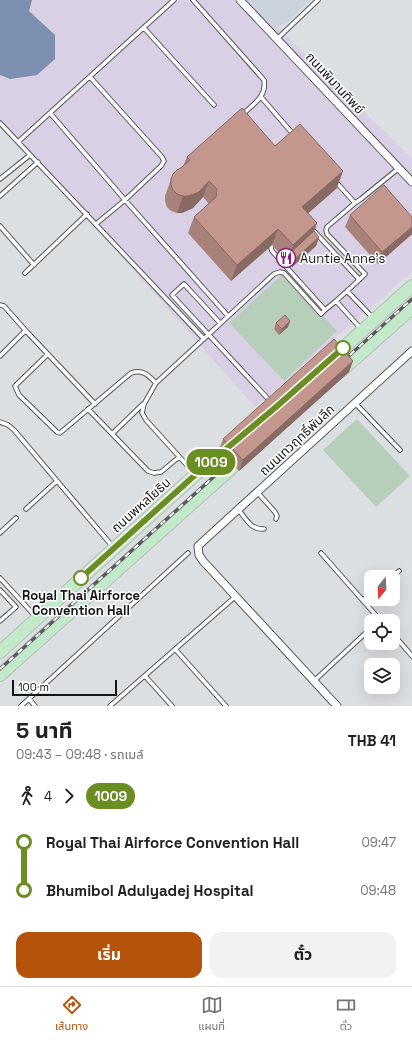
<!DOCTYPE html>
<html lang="th">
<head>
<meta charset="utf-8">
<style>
  :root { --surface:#fff; --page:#f2f2f2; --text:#202124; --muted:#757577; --line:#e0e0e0; --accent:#b45309 }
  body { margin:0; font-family:"Space Grotesk","Noto Sans Thai",sans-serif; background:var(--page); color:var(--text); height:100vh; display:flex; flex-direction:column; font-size:15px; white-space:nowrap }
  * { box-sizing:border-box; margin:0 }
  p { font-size:13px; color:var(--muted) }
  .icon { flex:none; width:22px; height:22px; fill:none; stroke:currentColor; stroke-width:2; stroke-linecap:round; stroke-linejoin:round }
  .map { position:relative; height:706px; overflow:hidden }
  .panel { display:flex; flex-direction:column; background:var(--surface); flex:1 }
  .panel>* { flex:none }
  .badge { padding:0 8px; border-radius:13px; font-size:14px; line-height:26px }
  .needle { width:26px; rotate:198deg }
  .tools { position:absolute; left:364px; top:570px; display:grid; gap:8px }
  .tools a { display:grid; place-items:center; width:36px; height:36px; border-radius:8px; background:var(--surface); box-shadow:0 4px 16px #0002; font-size:20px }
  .scale { position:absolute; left:12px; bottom:10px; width:105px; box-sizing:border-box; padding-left:4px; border:2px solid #131415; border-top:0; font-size:11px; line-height:14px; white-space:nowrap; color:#131415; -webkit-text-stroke:3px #fff; paint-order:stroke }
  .map>.badge { position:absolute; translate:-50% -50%; box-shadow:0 0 0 2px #fff }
  .legs { display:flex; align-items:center; gap:6px; height:44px; padding:0 16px; font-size:13px }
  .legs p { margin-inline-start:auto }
  .head { display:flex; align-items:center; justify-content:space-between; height:68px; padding:0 16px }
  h1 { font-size:22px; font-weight:700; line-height:30px }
  .button { display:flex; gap:8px; margin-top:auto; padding:8px 16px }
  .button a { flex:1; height:46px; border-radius:12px; background:var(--accent); color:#fff; font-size:16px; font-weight:700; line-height:46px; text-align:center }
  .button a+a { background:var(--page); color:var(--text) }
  ul { padding:0 16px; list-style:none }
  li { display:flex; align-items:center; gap:14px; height:48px; font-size:15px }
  li i { display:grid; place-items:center; width:6px; height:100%; margin:0 5px; background:currentColor }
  li i::after { content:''; width:10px; height:10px; margin:-5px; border:3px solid; border-radius:50%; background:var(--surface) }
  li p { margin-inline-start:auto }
  li:first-child i { background:linear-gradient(#0000 50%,currentColor 0) }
  li:last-child i { background:linear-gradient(currentColor 50%,#0000 0) }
  .tabs { display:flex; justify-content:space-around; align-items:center; height:56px; border-top:1px solid var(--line); background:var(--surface); font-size:11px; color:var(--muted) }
  .tabs a { display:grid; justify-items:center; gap:2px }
  .tabs .active { color:var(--accent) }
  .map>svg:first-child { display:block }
  .built { fill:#cbd4dd }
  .medical { fill:#d9d0e5 }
  .green { fill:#b7cfba }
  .water { fill:#7c8fb0 }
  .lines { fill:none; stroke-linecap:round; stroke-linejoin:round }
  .lane-casing { stroke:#535659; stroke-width:5.5 }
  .street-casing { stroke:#535659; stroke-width:9 }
  .primary-casing { stroke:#bdbdbd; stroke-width:14 }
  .lane { stroke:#fff; stroke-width:3.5 }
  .street { stroke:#fff; stroke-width:7 }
  .primary { stroke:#c2eaca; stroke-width:12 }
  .rail-casing { stroke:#595a5c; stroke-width:3.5 }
  .rail { stroke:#fff; stroke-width:2; stroke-dasharray:6; stroke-linecap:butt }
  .wall { fill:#a8827a }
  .shaded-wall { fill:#886a63 }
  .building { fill:#c3978e; stroke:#886a63 }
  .line-1-casing { stroke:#fff; stroke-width:9 }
  .line-1 { stroke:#6b8e23; stroke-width:6 }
  .stop-1-dot { fill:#fff; stroke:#6b8e23; stroke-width:2 }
  .labels { text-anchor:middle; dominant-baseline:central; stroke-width:3; stroke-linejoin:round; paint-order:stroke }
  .street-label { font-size:13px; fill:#131415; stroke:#fff }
  .poi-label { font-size:13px; fill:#131415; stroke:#fff; text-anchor:start }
  .stop-label { font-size:13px; font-weight:bold; fill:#131415; stroke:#fff }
</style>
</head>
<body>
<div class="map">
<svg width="412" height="706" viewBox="0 0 412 706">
  <rect width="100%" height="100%" fill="#dcdfe2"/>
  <path class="built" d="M 249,0 L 310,0 L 287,23 L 277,27 L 269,22 Z"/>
  <path class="medical" d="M 0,0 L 249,0 L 269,22 L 277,27 L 412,158 L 412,272 L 255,407 L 0,120 Z"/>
  <path class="green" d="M 284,273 L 337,331 L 284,381 L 229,323 Z
    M 357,419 L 410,476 L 376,507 L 323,450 Z"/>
  <path class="water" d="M 0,0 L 32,0 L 29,11 L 55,35 L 55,59 L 37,75 L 10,79 L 0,75 Z"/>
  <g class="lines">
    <defs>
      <path id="lane" d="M 193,0 L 264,80 C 267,97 253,104 242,115
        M 144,28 L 214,105
        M 277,39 L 318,0
        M 90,77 L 162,157 L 164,161 L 161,166 L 125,200 L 96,224
        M 261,97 L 293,134
        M 50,113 L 125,200 L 228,316
        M 0,123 L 204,339
        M 18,142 L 174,0
        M 0,179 L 30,155
        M 336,182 L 355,203 L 361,199 L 399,168
        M 0,196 L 38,162
        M 355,203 L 327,227 L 326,230 L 327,234 L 365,274 L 358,281
        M 0,226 L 34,265
        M 311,228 L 358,278 L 358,281 L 347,291 L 373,318
        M 272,245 L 271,248 L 272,251 L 325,310 L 336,301 L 362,330
        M 25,273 L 87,214
        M 336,301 L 347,291
        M 0,305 L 4,306 L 27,332
        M 220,323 L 184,284 L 172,295 L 270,401
        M 48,354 L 15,386 L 19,395 L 57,432 L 60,433 L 131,373 C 143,369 148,375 156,383
        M 0,356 L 24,332 L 27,332 L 95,404
        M 355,403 L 400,450
        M 88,409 L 148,471 L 154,473 L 161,472 L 179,457
        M 0,422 L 8,425 L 14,430 L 113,547
        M 112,434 L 143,404
        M 194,473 L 146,420 L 142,413 L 144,404 L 156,383 L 274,274 L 280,272 L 284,273 L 321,314 L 325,310
        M 257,492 L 275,512 L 277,516 L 276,519
        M 26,509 L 57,481
        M 238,509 C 246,519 251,530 264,529
        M 0,533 L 16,518
        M 321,553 L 381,621
        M 392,577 L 399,571
        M 0,578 L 36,617
        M 0,590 L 16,607 L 0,621
        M 363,600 L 371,594
        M 393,634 L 412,656
        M 175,649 L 226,706
        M 145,676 L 172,706
        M 314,681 L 371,628
        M 29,699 L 35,706
        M 21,706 L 188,553
        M 110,706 L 236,596"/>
      <path id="street" d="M 240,0 L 412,182
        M 337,706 L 203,561 L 199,555 L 198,546 L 412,351"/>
      <path id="primary" d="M 331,359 L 412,286
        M 341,371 L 412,308
        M 0,652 L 195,475 L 234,443
        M 0,675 L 245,456"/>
    </defs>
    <use href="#lane" class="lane-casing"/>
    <use href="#street" class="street-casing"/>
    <use href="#primary" class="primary-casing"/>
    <use href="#lane" class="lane"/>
    <use href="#street" class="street"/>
    <use href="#primary" class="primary"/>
    <defs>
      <path id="rail" d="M 341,363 L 412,299
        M 0,669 L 238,455"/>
    </defs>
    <use href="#rail" class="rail-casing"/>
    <use href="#rail" class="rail"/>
  </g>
  <path class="wall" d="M 275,146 L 337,188 L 308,213 L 317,223 L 314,231 L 319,237 L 316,246 L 292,267 L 272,245 L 231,281 L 188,233 L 194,217 L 209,204 L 203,197 L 193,208 L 182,213 L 177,213 L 171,211 L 167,207 L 165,201 L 165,196 L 173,174 L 183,166 L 187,157 Z
    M 350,215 L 412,217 L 412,234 L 378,264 L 345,227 Z
    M 290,321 L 288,327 L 279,335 L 274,329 L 276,323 Z
    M 349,372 L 239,471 L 219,450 L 223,439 Z"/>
  <path class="shaded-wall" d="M 343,171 L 337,188 L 296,224 L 302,207 Z
    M 209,181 L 203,197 L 193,208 L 182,213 L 177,213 L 183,196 Z
    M 317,223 L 311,240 L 290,253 L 293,245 Z
    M 412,227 L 412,234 L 378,264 L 382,252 Z
    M 278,229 L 272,245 L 231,281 L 237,265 Z
    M 319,237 L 316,246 L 292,267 L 295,259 Z
    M 290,321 L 288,327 L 279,335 L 282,329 Z
    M 353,361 L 349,372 L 239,471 L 243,460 Z"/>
  <path class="building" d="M 242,108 L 275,146 L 300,124 L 343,171 L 302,207 L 317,223 L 293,245 L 278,229 L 237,265 L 194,217 L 216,197 L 217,189 L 209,181 L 199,192 L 188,196 L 183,196 L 177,194 L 173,190 L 171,185 L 171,179 L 173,174 L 177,170 L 182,167 L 190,160 L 187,157 Z
    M 384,185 L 412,217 L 412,227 L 382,252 L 350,215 Z
    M 314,231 L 319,237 L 295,259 L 290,253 Z
    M 285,315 L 290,321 L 282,329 L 276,323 Z
    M 334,339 L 353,361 L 243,460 L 223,439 Z"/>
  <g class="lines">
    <defs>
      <path id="line-1" d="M 81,578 L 195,475 L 276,407 L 343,348"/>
    </defs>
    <use href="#line-1" class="line-1-casing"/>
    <use href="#line-1" class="line-1"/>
  </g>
  <defs>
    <symbol id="restaurant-ring" viewBox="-11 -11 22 22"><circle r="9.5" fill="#fff" stroke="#911b7a" stroke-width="1.5"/><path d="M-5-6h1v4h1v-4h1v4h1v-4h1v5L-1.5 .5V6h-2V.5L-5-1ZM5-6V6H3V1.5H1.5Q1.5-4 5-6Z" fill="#911b7a"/></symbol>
  </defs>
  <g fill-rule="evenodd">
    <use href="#restaurant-ring" x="275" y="247" width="22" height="22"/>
  </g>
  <g class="stop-1-dot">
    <circle cx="343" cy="348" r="7"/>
    <circle cx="81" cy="578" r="7"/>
  </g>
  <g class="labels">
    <g class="street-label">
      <text transform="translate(335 83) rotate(47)">ถนนพิมานทิพย์</text>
      <text transform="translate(297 440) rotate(-43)">ถนนเทวฤทธิ์พันลึก</text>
      <text transform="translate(141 505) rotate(-42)">ถนนพหลโยธิน</text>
    </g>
    <g class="poi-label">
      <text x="300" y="258">Auntie Anne's</text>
    </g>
    <g class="stop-label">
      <text x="81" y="595">Royal Thai Airforce<tspan x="81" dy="15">Convention Hall</tspan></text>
    </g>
  </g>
</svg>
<div class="tools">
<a><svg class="needle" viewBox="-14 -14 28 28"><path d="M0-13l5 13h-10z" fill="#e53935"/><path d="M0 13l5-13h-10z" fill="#757577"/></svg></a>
<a><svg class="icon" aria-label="locate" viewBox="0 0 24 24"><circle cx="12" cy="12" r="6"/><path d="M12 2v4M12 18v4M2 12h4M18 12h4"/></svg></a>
<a><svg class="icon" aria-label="layers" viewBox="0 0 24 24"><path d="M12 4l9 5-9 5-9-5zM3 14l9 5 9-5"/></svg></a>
</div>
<div class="scale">100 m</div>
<b class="badge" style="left:211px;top:462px;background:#6b8e23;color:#fff">1009</b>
</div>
<section class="panel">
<div class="head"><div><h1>5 นาที</h1><p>09:43 – 09:48 · รถเมล์</p></div><b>THB 41</b></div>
<div class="legs"><svg class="icon" aria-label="walk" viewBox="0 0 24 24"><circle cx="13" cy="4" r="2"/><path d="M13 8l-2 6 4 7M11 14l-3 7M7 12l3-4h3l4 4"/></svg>4<svg class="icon" aria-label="forward" viewBox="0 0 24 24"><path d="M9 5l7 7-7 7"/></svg><b class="badge" style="background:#6b8e23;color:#fff">1009</b></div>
<ul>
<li><i style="color:#6b8e23"></i><b>Royal Thai Airforce Convention Hall</b><p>09:47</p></li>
<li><i style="color:#6b8e23"></i><b>Bhumibol Adulyadej Hospital</b><p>09:48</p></li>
</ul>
<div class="button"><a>เริ่ม</a><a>ตั๋ว</a></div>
</section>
<nav class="tabs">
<a class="active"><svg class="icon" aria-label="directions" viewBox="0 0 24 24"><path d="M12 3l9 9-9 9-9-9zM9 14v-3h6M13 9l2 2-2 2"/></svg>เส้นทาง</a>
<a><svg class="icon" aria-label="map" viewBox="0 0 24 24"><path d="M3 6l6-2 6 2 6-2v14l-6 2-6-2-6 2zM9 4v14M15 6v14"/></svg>แผนที่</a>
<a><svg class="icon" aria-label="tickets" viewBox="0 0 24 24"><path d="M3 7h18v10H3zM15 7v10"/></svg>ตั๋ว</a>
</nav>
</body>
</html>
